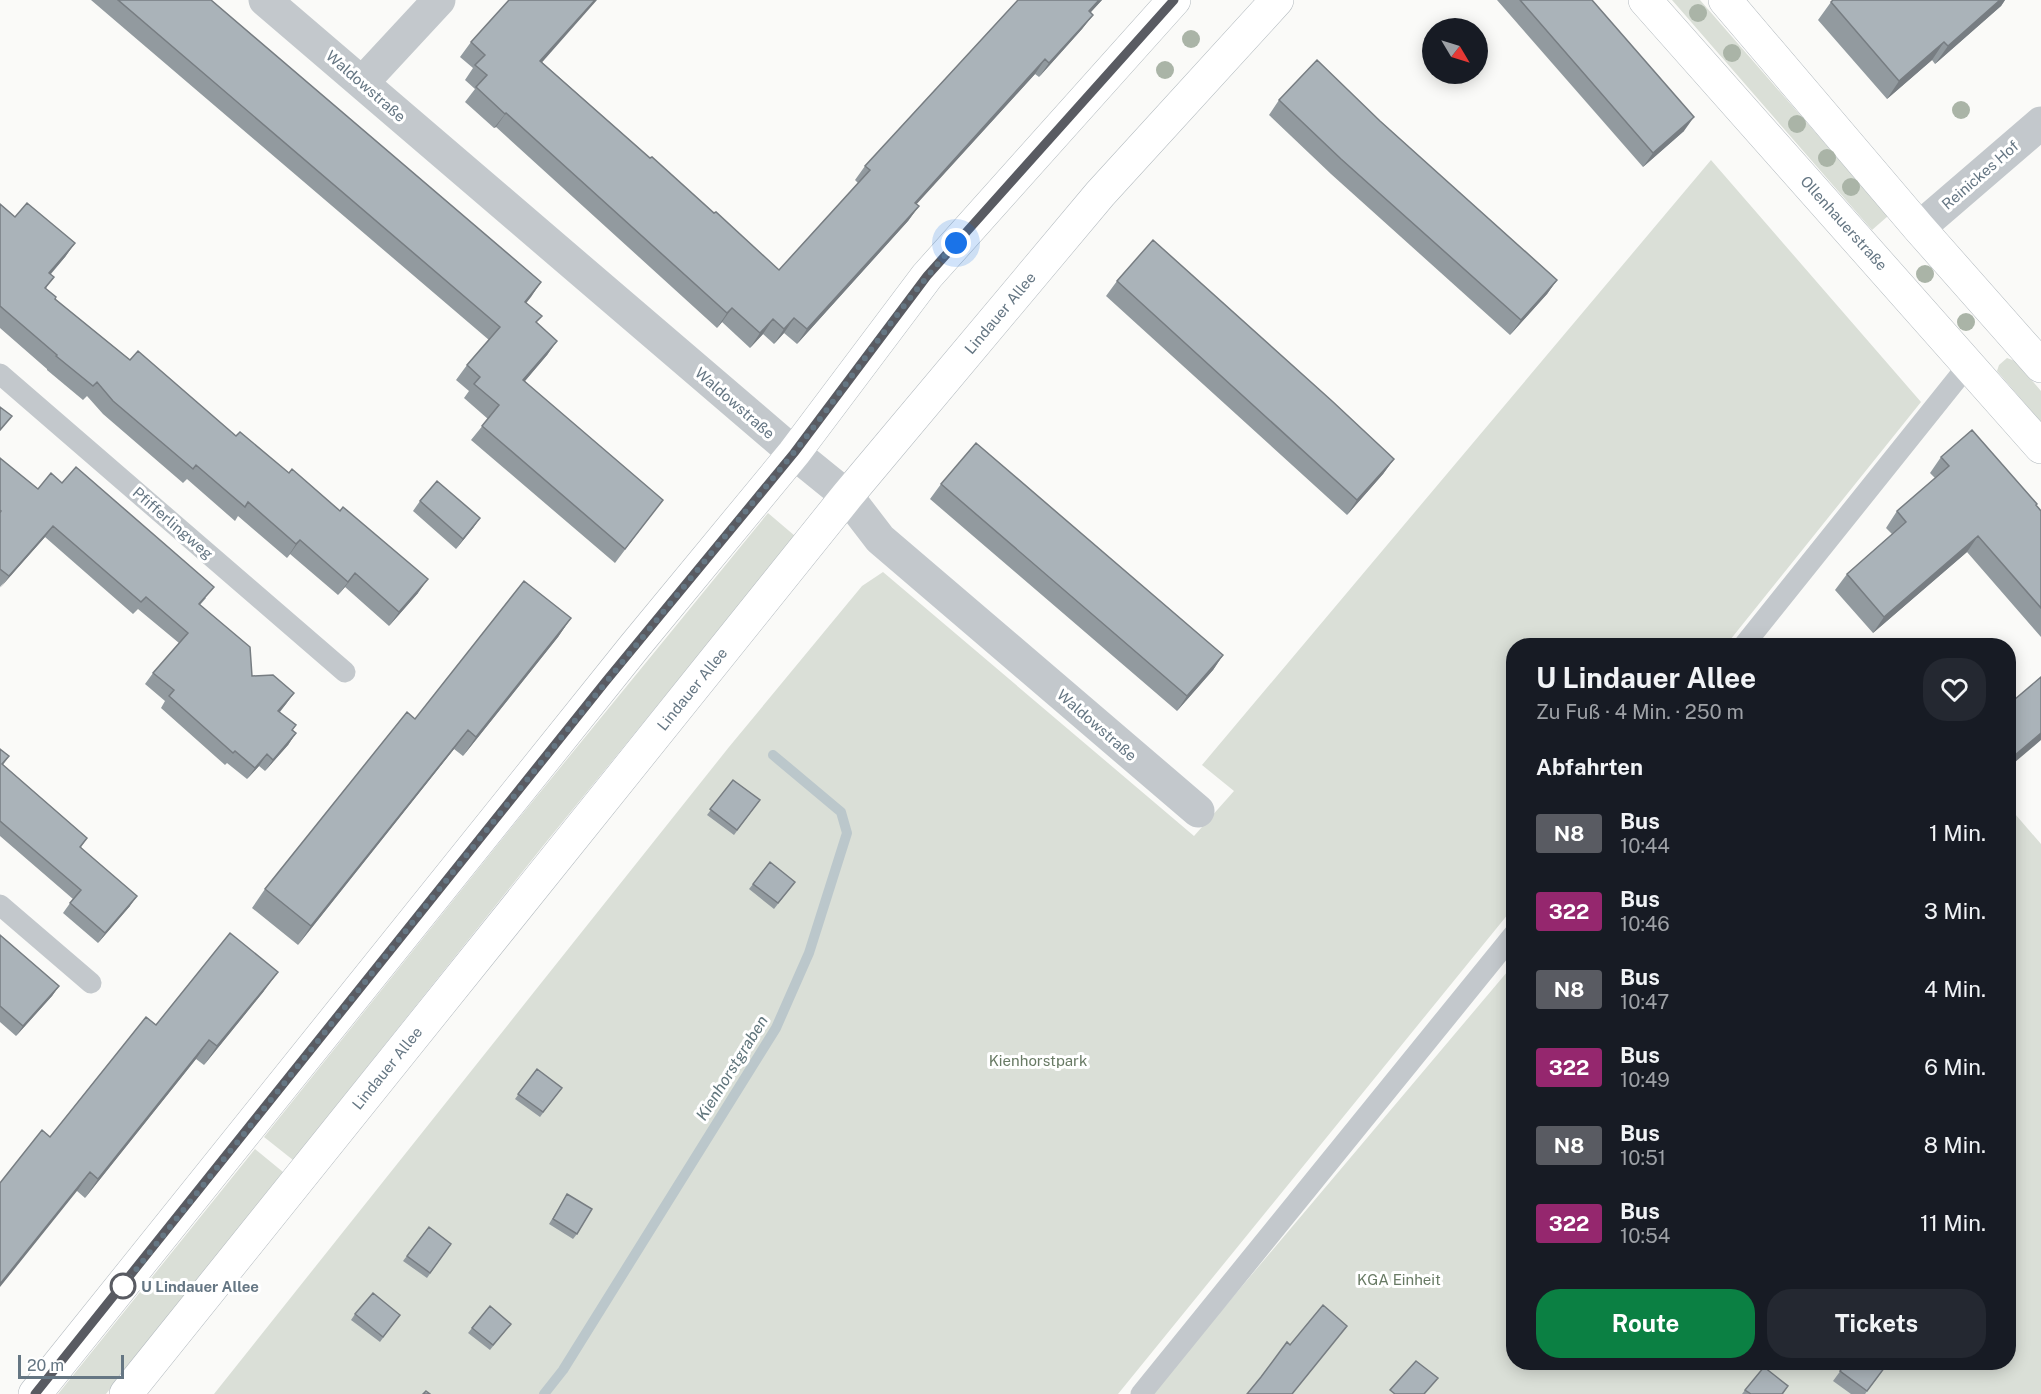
<!DOCTYPE html>
<html lang="de">
<head>
<meta charset="utf-8">
<style>
  :root { --surface:#171b24; --page:#242831; --text:#f1f3f6; --muted:#9ea1a6; --accent:#0b8043 }
  body { margin:0; font-family:"Public Sans",sans-serif; background:var(--page); color:var(--text); height:100vh; display:flex; flex-direction:column; font-size:22px; white-space:nowrap }
  * { box-sizing:border-box; margin:0 }
  p { font-size:20px; color:var(--muted) }
  .icon { flex:none; width:33px; height:33px; fill:none; stroke:currentColor; stroke-width:2; stroke-linecap:round; stroke-linejoin:round }
  .map { position:relative; flex:1; overflow:hidden }
  .details { position:absolute; left:1506px; top:638px; width:510px; height:732px; display:flex; flex-direction:column; background:var(--surface); border-radius:24px; box-shadow:0 3px 15px #0003 }
  .details>* { flex:none }
  .badge { padding:0 12px; border-radius:4px; font-size:21px; line-height:39px }
  .needle { width:39px; rotate:128deg }
  .controls { position:absolute; left:1422px; top:18px; display:grid; gap:12px }
  .controls a { display:grid; place-items:center; width:66px; height:66px; border-radius:50%; background:var(--surface); box-shadow:0 3px 15px #0003; font-size:30px }
  .scale { position:absolute; left:18px; bottom:15px; width:106px; box-sizing:border-box; padding-left:6px; border:3px solid #657683; border-top:0; font-size:16px; line-height:21px; white-space:nowrap; color:#657683; -webkit-text-stroke:4px #fff; paint-order:stroke }
  .you { position:absolute; width:30px; height:30px; margin:-15px; border:4px solid #fff; border-radius:50%; background:#1a73e8; box-shadow:0 0 0 9px #1a73e833 }
  .map>.badge { position:absolute; translate:-50% -50%; box-shadow:0 0 0 3px #fff }
  h2 { padding:0 30px; font-size:22px; line-height:54px }
  .round { display:grid; place-items:center; flex:none; width:63px; height:63px; border-radius:24px; background:var(--page) }
  .headline { display:flex; align-items:center; justify-content:space-between; height:102px; padding:0 30px }
  h1 { font-size:28px; font-weight:700; line-height:45px }
  .primary-button { display:flex; gap:12px; margin-top:auto; padding:12px 30px }
  .primary-button a { flex:1; height:69px; border-radius:24px; background:var(--accent); color:#fff; font-size:24px; font-weight:700; line-height:69px; text-align:center }
  .primary-button a+a { background:var(--page); color:var(--text) }
  ul { padding:0; list-style:none }
  li { display:flex; align-items:center; gap:18px; height:78px; padding:0 30px }
  li div { flex:1 }
  li b { display:block; font-size:22px }
  li em { font-style:normal }
  li .badge { min-width:66px; font-weight:700; text-align:center }
  .map>svg:first-child { display:block }
  .green { fill:#dadfd7 }
  .lines { fill:none; stroke-linecap:round; stroke-linejoin:round }
  .stream { stroke:#bbc7cb; stroke-width:10 }
  .secondary-casing { stroke:#b3babf; stroke-width:34 }
  .service { stroke:#c3c8cc; stroke-width:21 }
  .minor { stroke:#c3c8cc; stroke-width:33 }
  .secondary { stroke:#fff; stroke-width:33 }
  .tree { fill:#aab4a7 }
  .wall { fill:#929a9f }
  .shaded-wall { fill:#777d82 }
  .building { fill:#aab3b9; stroke:#777d82; stroke-width:1.5 }
  .line-casing { stroke:#fff; stroke-width:14 }
  .line { stroke:#595b62; stroke-width:9 }
  .walk { stroke:#657683; stroke-width:6; stroke-dasharray:0 10.8 }
  .stop-dot { fill:#fff; stroke:#595b62; stroke-width:3 }
  .labels { text-anchor:middle; dominant-baseline:central; stroke-width:6; stroke-linejoin:round; paint-order:stroke }
  .street-label { font-size:15px; fill:#657683; stroke:#fff }
  .park-label { font-size:15px; fill:#687a64; stroke:#fff }
  .stop-label { font-size:15px; font-weight:bold; fill:#657683; stroke:#fff; text-anchor:start }
  .water-label { font-size:16px; font-style:italic; fill:#60757c; stroke:#fff }
</style>
</head>
<body>
<div class="map">
<svg width="2041" height="1394" viewBox="0 0 2041 1394">
  <rect width="100%" height="100%" fill="#fafaf8"/>
  <path class="green" d="M 1672,0 L 1700,0 L 1888,216 L 1872,230 Z
    M 1711,160 L 1921,402 L 1726,645 L 1514,645 L 1513,908 L 1118,1394 L 214,1394 L 729,747 L 862,586 L 883,572 L 1194,836 L 1234,791 L 1202,765 Z
    M 2007,358 L 2015,361 L 2041,391 L 2041,422 L 1997,371 L 1999,365 Z
    M 768,513 L 795,536 L 543,846 L 293,1160 L 264,1137 L 515,823 Z
    M 2009,807 L 2041,844 L 2041,1394 L 1151,1394 L 1513,965 L 1514,1362 L 2008,1362 Z
    M 255,1149 L 283,1172 L 106,1394 L 58,1394 Z"/>
  <g class="lines">
    <path class="stream" d="M 544,1394 L 563,1370 L 776,1028 L 809,953 L 847,833 L 841,812 L 773,755"/>
    <defs>
      <path id="secondary" d="M 1645,0 L 2041,447
        M 1725,0 L 1919,228 L 2041,366
        M 35,1394 L 634,647 L 794,453 L 927,276 L 1174,0
        M 126,1394 L 847,496 L 1100,194 L 1277,0"/>
    </defs>
    <use href="#secondary" class="secondary-casing"/>
    <path class="service" d="M 0,374 L 345,672
      M 1744,645 L 1969,364
      M 0,905 L 91,983
      M 1141,1394 L 1514,934"/>
    <path class="minor" d="M 265,0 L 794,453 L 847,496 L 880,539 L 1198,811
      M 362,83 L 439,0
      M 1919,228 L 2041,123"/>
    <use href="#secondary" class="secondary"/>
  </g>
  <g class="tree">
    <circle cx="1698" cy="13" r="9"/>
    <circle cx="1191" cy="39" r="9"/>
    <circle cx="1732" cy="53" r="9"/>
    <circle cx="1165" cy="70" r="9"/>
    <circle cx="1961" cy="110" r="9"/>
    <circle cx="1797" cy="124" r="9"/>
    <circle cx="1827" cy="158" r="9"/>
    <circle cx="1851" cy="187" r="9"/>
    <circle cx="1925" cy="274" r="9"/>
    <circle cx="1966" cy="322" r="9"/>
  </g>
  <path class="wall" d="M 91,0 L 211,0 L 541,282 L 526,303 L 537,323 L 557,341 L 547,355 L 525,381 L 652,514 L 615,563 L 471,440 L 488,419 L 464,398 L 469,391 L 456,380 L 467,365 L 489,340 Z
    M 1018,0 L 1102,0 L 1090,13 L 1093,15 L 1082,29 L 1039,77 L 1035,74 L 916,204 L 919,206 L 908,221 L 797,344 L 784,333 L 774,344 L 763,334 L 750,348 L 722,322 L 717,328 L 496,127 L 494,128 L 465,102 L 475,89 L 465,80 L 473,68 L 460,57 L 471,42 L 542,62 L 650,158 L 779,270 L 858,183 L 855,180 L 865,166 Z
    M 1497,0 L 1592,0 L 1684,131 L 1643,167 Z
    M 1833,0 L 2005,0 L 2001,6 L 1935,64 L 1932,60 L 1887,99 L 1818,20 L 1831,2 Z
    M 1279,100 L 1380,121 L 1557,280 L 1547,294 L 1510,335 L 1331,174 L 1269,115 Z
    M 0,204 L 15,217 L 75,243 L 65,257 L 51,274 L 46,289 L 55,299 L 418,593 L 389,626 L 345,587 L 338,595 L 290,554 L 287,558 L 238,516 L 235,521 L 187,479 L 183,483 L 103,414 L 87,396 L 83,400 L 47,370 L 47,369 L 0,328 Z
    M 1117,281 L 1394,459 L 1383,474 L 1347,515 L 1106,296 Z
    M 1941,457 L 2037,506 L 2041,511 L 2041,637 L 1967,552 L 1873,633 L 1835,590 L 1847,574 L 1892,534 L 1886,528 L 1897,511 L 1935,478 L 1930,473 Z
    M 0,458 L 38,489 L 62,483 L 206,598 L 200,605 L 252,676 L 294,693 L 280,712 L 293,730 L 296,733 L 288,745 L 265,771 L 259,766 L 247,779 L 227,763 L 225,765 L 161,708 L 165,701 L 145,684 L 153,673 L 179,643 L 138,609 L 133,614 L 45,537 L 0,587 Z
    M 941,484 L 1223,655 L 1213,670 L 1177,711 L 930,499 Z
    M 420,501 L 480,518 L 473,528 L 456,549 L 413,511 Z
    M 571,618 L 558,637 L 463,756 L 454,749 L 298,945 L 252,908 L 265,889 L 415,719 Z
    M 0,749 L 9,756 L 3,765 L 87,838 L 81,847 L 130,906 L 98,943 L 63,913 L 73,899 L 0,836 Z
    M 733,780 L 760,800 L 734,835 L 707,815 Z
    M 795,882 L 774,909 L 749,889 L 753,884 Z
    M 0,935 L 59,986 L 52,996 L 16,1036 L 0,1022 Z
    M 264,991 L 204,1065 L 196,1059 L 85,1198 L 77,1191 L 50,1137 L 156,1025 Z
    M 537,1069 L 562,1088 L 540,1117 L 515,1099 Z
    M 567,1194 L 577,1234 L 573,1239 L 549,1224 Z
    M 429,1227 L 451,1244 L 427,1278 L 403,1261 Z
    M 355,1314 L 400,1315 L 380,1342 L 351,1320 Z
    M 472,1328 L 507,1329 L 490,1350 L 468,1333 Z
    M 1847,1362 L 1878,1377 L 1865,1394 L 1851,1394 L 1833,1381 Z
    M 1788,1386 L 1783,1394 L 1742,1394 L 1745,1390 Z"/>
  <path class="shaded-wall" d="M 595,0 L 597,0 L 530,76 L 540,61 Z
    M 1099,0 L 1102,0 L 1078,26 L 1089,11 Z
    M 2000,0 L 2005,0 L 2001,6 L 1935,64 L 1948,46 Z
    M 1093,15 L 1082,29 L 1039,77 L 1049,63 Z
    M 1944,42 L 1932,60 L 1887,99 L 1899,81 Z
    M 1045,59 L 1035,74 L 904,218 L 915,203 Z
    M 506,113 L 496,127 L 494,128 L 505,114 Z
    M 1694,117 L 1684,131 L 1643,167 L 1653,153 Z
    M 919,206 L 908,221 L 797,344 L 807,329 Z
    M 75,243 L 65,257 L 40,286 L 49,273 Z
    M 1557,280 L 1547,294 L 1510,335 L 1521,320 Z
    M 541,282 L 531,297 L 515,317 L 525,302 Z
    M 732,308 L 722,322 L 717,328 L 727,313 Z
    M 794,318 L 784,333 L 774,344 L 784,329 Z
    M 773,319 L 763,334 L 750,348 L 760,333 Z
    M 557,341 L 547,355 L 513,395 L 523,380 Z
    M 1394,459 L 1383,474 L 1347,515 L 1357,500 Z
    M 480,518 L 473,528 L 456,549 L 463,539 Z
    M 53,526 L 45,537 L 0,588 L 9,576 Z
    M 1978,536 L 1967,552 L 1873,633 L 1884,617 Z
    M 300,540 L 290,554 L 287,558 L 296,544 Z
    M 355,573 L 345,587 L 338,595 L 348,582 Z
    M 428,579 L 418,593 L 389,626 L 399,612 Z
    M 571,618 L 558,637 L 463,756 L 476,737 Z
    M 1223,655 L 1213,670 L 1177,711 L 1187,696 Z
    M 294,693 L 286,704 L 270,723 L 278,711 Z
    M 468,730 L 454,749 L 298,945 L 311,926 Z
    M 296,733 L 288,745 L 265,771 L 273,760 Z
    M 2041,733 L 2041,740 L 2008,768 L 2008,761 Z
    M 267,754 L 259,766 L 247,779 L 255,768 Z
    M 137,896 L 130,906 L 98,943 L 105,933 Z
    M 278,972 L 264,991 L 204,1065 L 217,1046 Z
    M 59,986 L 52,996 L 16,1036 L 23,1026 Z
    M 209,1040 L 196,1059 L 85,1198 L 98,1179 Z
    M 90,1172 L 77,1191 L 0,1287 L 0,1284 Z"/>
  <path class="building" d="M 118,0 L 211,0 L 541,282 L 525,302 L 542,316 L 536,322 L 557,341 L 523,380 L 663,500 L 625,549 L 482,426 L 499,405 L 474,384 L 480,377 L 467,365 L 500,327 Z
    M 509,0 L 595,0 L 540,61 L 650,158 L 652,157 L 714,213 L 716,212 L 779,270 L 870,170 L 865,166 L 1018,0 L 1099,0 L 1089,11 L 1093,15 L 1049,63 L 1045,59 L 915,203 L 919,206 L 807,329 L 794,318 L 784,329 L 773,319 L 760,333 L 732,308 L 727,313 L 506,113 L 505,114 L 476,87 L 487,75 L 475,65 L 485,55 L 471,42 Z
    M 1520,0 L 1592,0 L 1694,117 L 1653,153 Z
    M 1833,0 L 2000,0 L 1948,46 L 1944,42 L 1899,81 L 1831,2 Z
    M 1317,60 L 1380,121 L 1557,280 L 1521,320 L 1341,159 L 1279,100 Z
    M 27,203 L 75,243 L 49,273 L 54,277 L 45,288 L 56,297 L 55,299 L 130,360 L 138,351 L 236,436 L 240,432 L 289,473 L 292,469 L 340,511 L 343,507 L 428,579 L 399,612 L 355,573 L 348,582 L 300,540 L 296,544 L 248,502 L 245,507 L 196,465 L 193,469 L 113,401 L 97,382 L 93,386 L 56,356 L 57,355 L 0,306 L 0,204 L 15,217 Z
    M 1153,240 L 1332,401 L 1394,459 L 1357,500 L 1117,281 Z
    M 0,407 L 12,416 L 0,430 Z
    M 1972,430 L 2037,504 L 2036,505 L 2041,511 L 2041,608 L 1978,536 L 1884,617 L 1847,574 L 1906,522 L 1897,511 L 1949,466 L 1941,457 Z
    M 976,443 L 1223,655 L 1187,696 L 941,484 Z
    M 0,458 L 38,489 L 51,473 L 62,483 L 76,467 L 214,587 L 199,604 L 250,647 L 252,676 L 273,675 L 294,693 L 278,711 L 296,725 L 292,730 L 296,733 L 273,760 L 267,754 L 255,768 L 235,751 L 233,753 L 169,696 L 174,690 L 153,673 L 188,633 L 146,597 L 141,602 L 53,526 L 9,576 L 0,569 L 0,513 L 1,511 L 0,510 Z
    M 437,481 L 480,518 L 463,539 L 420,501 Z
    M 524,581 L 571,618 L 476,737 L 468,730 L 311,926 L 265,889 L 407,712 L 415,719 Z
    M 2041,677 L 2041,733 L 2008,761 L 2008,705 Z
    M 0,749 L 9,756 L 2,764 L 87,838 L 80,847 L 137,896 L 105,933 L 70,903 L 81,890 L 0,821 Z
    M 733,780 L 760,800 L 737,830 L 710,809 Z
    M 2008,814 L 2013,819 L 2008,822 Z
    M 770,862 L 795,882 L 778,903 L 753,884 Z
    M 230,933 L 278,972 L 217,1046 L 209,1040 L 98,1179 L 90,1172 L 0,1284 L 0,1183 L 42,1130 L 50,1137 L 146,1017 L 156,1025 Z
    M 0,935 L 59,986 L 23,1026 L 0,1006 Z
    M 2008,1000 L 2015,1009 L 2008,1014 Z
    M 537,1069 L 562,1088 L 543,1112 L 518,1094 Z
    M 567,1194 L 592,1209 L 577,1234 L 553,1219 Z
    M 429,1227 L 451,1244 L 430,1273 L 407,1256 Z
    M 373,1293 L 400,1315 L 383,1337 L 355,1314 Z
    M 1323,1305 L 1347,1326 L 1292,1394 L 1247,1394 L 1261,1377 L 1287,1342 L 1290,1345 Z
    M 490,1306 L 511,1324 L 493,1345 L 472,1328 Z
    M 1416,1361 L 1438,1378 L 1424,1394 L 1395,1394 L 1390,1390 Z
    M 1847,1362 L 1878,1362 L 1885,1367 L 1867,1391 L 1840,1371 Z
    M 1764,1367 L 1788,1386 L 1782,1394 L 1751,1394 L 1745,1390 Z
    M 426,1391 L 430,1394 L 423,1394 Z"/>
  <g class="lines">
    <defs>
      <path id="line" d="M 35,1394 L 606,681 L 794,453 L 927,276 L 1174,0"/>
    </defs>
    <use href="#line" class="line-casing"/>
    <use href="#line" class="line"/>
    <path class="walk" d="M 123,1286 C 340,1013 560,736 783,466 C 843,393 893,313 956,243"/>
  </g>
  <circle class="stop-dot" cx="123" cy="1286" r="12"/>
  <g class="labels">
    <g class="street-label">
      <text transform="translate(366 86) rotate(41)">Waldowstraße</text>
      <text transform="translate(1980 175) rotate(-41)">Reinickes Hof</text>
      <text transform="translate(1844 223) rotate(48)">Ollenhauerstraße</text>
      <text transform="translate(1000 313) rotate(-50)">Lindauer Allee</text>
      <text transform="translate(735 403) rotate(41)">Waldowstraße</text>
      <text transform="translate(173 523) rotate(41)">Pfifferlingweg</text>
      <text transform="translate(692 689) rotate(-51)">Lindauer Allee</text>
      <text transform="translate(1097 725) rotate(41)">Waldowstraße</text>
      <text transform="translate(387 1068) rotate(-51)">Lindauer Allee</text>
    </g>
    <g class="park-label">
      <text x="1038" y="1060">Kienhorstpark</text>
      <text x="1399" y="1279">KGA Einheit</text>
    </g>
    <g class="stop-label">
      <text x="141" y="1286">U Lindauer Allee</text>
    </g>
    <g class="water-label">
      <text transform="translate(732 1068) rotate(-58)">Kienhorstgraben</text>
    </g>
  </g>
</svg>
<div class="controls">
<a><svg class="needle" viewBox="-14 -14 28 28"><path d="M0-13l5 13h-10z" fill="#e53935"/><path d="M0 13l5-13h-10z" fill="#9ea1a6"/></svg></a>
</div>
<div class="scale">20 m</div>
<div class="you" style="left:956px;top:243px"></div>
<section class="details">
<div class="headline"><div><h1>U Lindauer Allee</h1><p>Zu Fuß · 4 Min. · 250 m</p></div><a class="round"><svg class="icon" aria-label="heart" viewBox="0 0 24 24"><path d="M12 20l-8-8c-3-5 5-10 8-4 3-6 11-1 8 4z"/></svg></a></div>
<h2>Abfahrten</h2>
<ul>
<li><span class="badge" style="background:#595b62;color:#fff">N8</span><div><b>Bus</b><p>10:44</p></div><em>1 Min.</em></li>
<li><span class="badge" style="background:#95276e;color:#fff">322</span><div><b>Bus</b><p>10:46</p></div><em>3 Min.</em></li>
<li><span class="badge" style="background:#595b62;color:#fff">N8</span><div><b>Bus</b><p>10:47</p></div><em>4 Min.</em></li>
<li><span class="badge" style="background:#95276e;color:#fff">322</span><div><b>Bus</b><p>10:49</p></div><em>6 Min.</em></li>
<li><span class="badge" style="background:#595b62;color:#fff">N8</span><div><b>Bus</b><p>10:51</p></div><em>8 Min.</em></li>
<li><span class="badge" style="background:#95276e;color:#fff">322</span><div><b>Bus</b><p>10:54</p></div><em>11 Min.</em></li>
</ul>
<div class="primary-button"><a>Route</a><a>Tickets</a></div>
</section>
</div>
</body>
</html>
